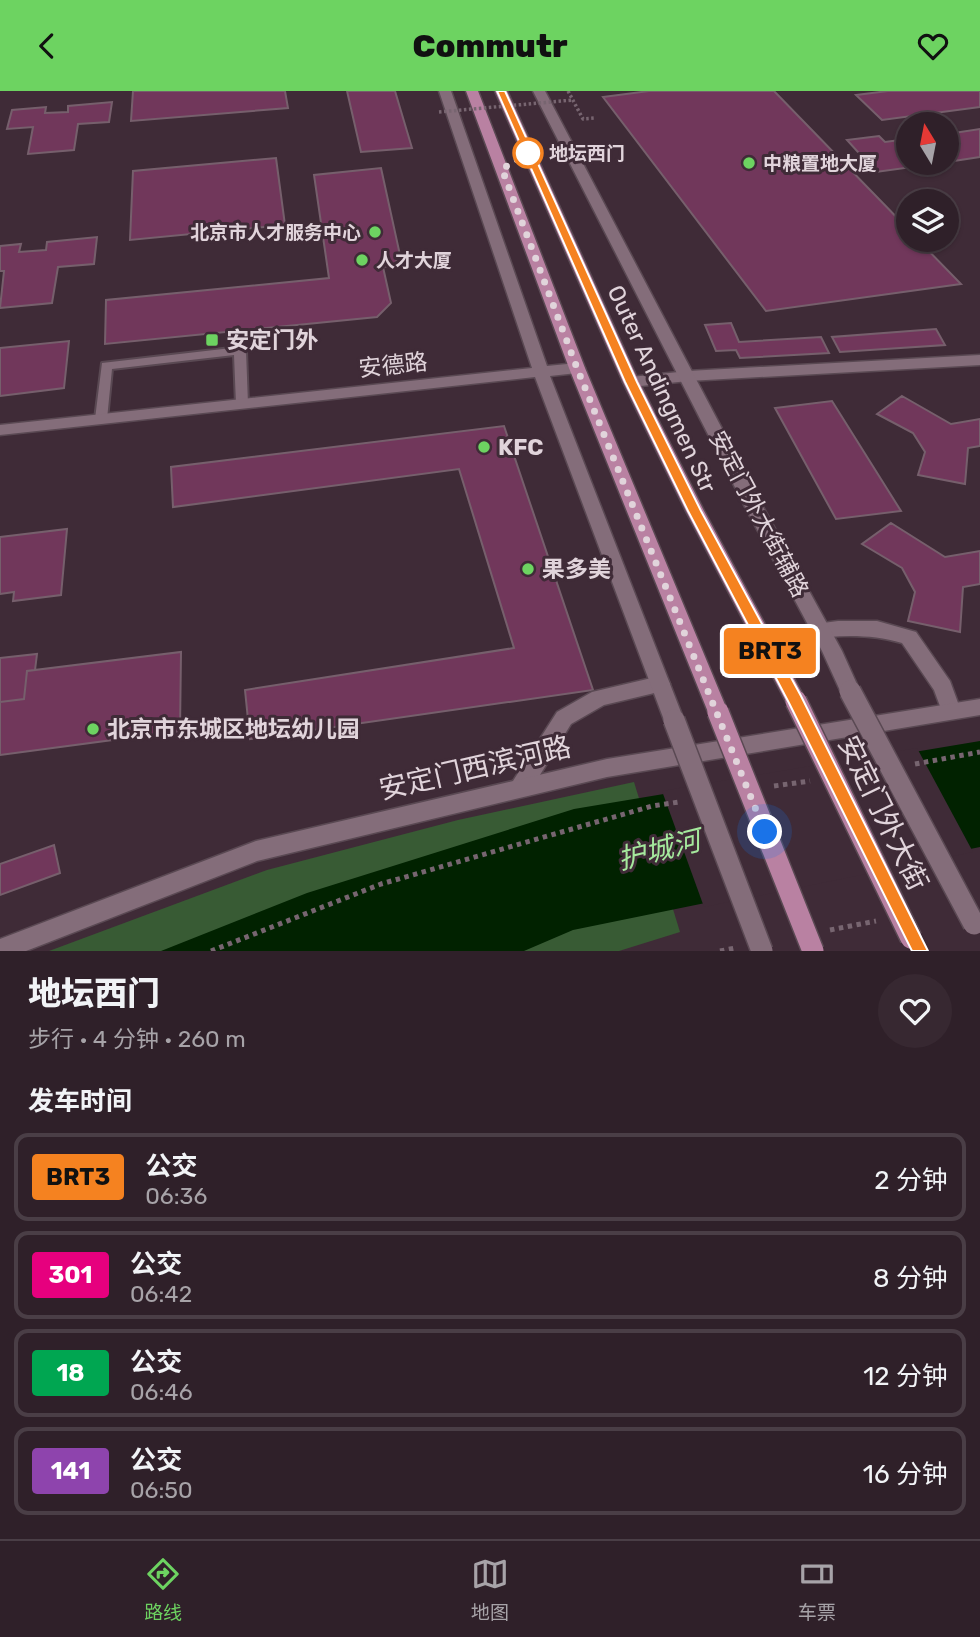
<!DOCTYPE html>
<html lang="zh">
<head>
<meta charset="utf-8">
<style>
  :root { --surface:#2f2029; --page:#372831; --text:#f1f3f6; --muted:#a7a3a8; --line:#4a3e46; --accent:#6dd361 }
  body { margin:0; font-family:Rubik,"Noto Sans SC",sans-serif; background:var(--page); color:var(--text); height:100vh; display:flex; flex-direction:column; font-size:26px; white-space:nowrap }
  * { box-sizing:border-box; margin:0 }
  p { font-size:23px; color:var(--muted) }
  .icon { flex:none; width:38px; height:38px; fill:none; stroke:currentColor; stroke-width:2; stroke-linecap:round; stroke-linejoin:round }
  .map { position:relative; height:860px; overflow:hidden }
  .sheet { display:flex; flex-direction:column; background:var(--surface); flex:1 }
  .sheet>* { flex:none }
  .badge { padding:0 14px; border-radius:5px; font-size:24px; line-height:46px }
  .needle { width:46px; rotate:350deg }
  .controls { position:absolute; left:896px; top:21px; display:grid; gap:14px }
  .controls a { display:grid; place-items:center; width:63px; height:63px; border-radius:50%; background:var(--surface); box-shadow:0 2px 5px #0004,0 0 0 2px var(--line); font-size:35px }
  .you { position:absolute; width:35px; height:35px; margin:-18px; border:5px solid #fff; border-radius:50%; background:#1a73e8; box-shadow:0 0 0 10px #1a73e833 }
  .map>.badge { position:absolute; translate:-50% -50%; box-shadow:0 0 0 4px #fff }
  h2 { padding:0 28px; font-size:26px; line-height:63px }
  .round { display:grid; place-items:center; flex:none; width:74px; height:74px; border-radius:37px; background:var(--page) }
  .head { display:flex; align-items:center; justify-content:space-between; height:119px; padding:0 28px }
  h1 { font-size:33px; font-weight:800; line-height:52px }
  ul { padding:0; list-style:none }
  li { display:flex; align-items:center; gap:21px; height:88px; margin:0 14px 10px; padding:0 14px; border:4px solid var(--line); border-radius:14px }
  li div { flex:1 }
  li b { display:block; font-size:26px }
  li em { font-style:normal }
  li .badge { min-width:77px; font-weight:700; text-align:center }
  header { display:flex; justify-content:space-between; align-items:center; height:91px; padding:0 28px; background:var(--accent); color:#111; font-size:32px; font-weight:800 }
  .tab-bar { display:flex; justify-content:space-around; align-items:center; height:98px; border-top:2px solid var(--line); background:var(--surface); font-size:19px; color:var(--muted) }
  .tab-bar a { display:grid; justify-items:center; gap:4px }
  .tab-bar .selected { color:var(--accent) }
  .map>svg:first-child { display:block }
  .green { fill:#385b34 }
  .water { fill:#012200 }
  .pier { fill:#3f2b37 }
  .building { fill:#71375b; stroke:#765f6c; stroke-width:2 }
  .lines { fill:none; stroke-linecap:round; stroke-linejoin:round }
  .service-casing { stroke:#5a4953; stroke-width:4 }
  .minor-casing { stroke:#5a4953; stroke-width:3 }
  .tertiary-casing { stroke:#5a4953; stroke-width:3 }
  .primary-casing { stroke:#5a4953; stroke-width:3 }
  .path-far1 { stroke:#776570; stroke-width:3.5; stroke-dasharray:2.5 2.5; stroke-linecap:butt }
  .path { stroke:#776570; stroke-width:5; stroke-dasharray:4.5 4.5; stroke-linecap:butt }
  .service { fill:#846d7a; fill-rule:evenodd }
  .minor { fill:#846d7a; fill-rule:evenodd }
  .tertiary { fill:#846d7a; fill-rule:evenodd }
  .primary { fill:#b981a2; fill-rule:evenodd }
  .tertiary-bridge-casing { stroke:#5a4953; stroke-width:24; stroke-linecap:butt }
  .primary-bridge-casing { stroke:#5a4953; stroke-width:24; stroke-linecap:butt }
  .path-bridge { stroke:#776570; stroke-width:3.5; stroke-dasharray:2.5 2.5; stroke-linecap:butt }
  .tertiary-bridge { stroke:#846d7a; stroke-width:21 }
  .primary-bridge { stroke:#b981a2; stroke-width:21 }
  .line { fill:#f58220; stroke:#fff; stroke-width:2 }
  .walk { stroke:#e1d4db; stroke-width:7; stroke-dasharray:0 12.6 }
  .stop-dot { fill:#fff; stroke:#f58220; stroke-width:3.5 }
  .poi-dot { fill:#6dd361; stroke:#3f2b37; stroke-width:2.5 }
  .labels { text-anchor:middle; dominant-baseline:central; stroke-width:6; stroke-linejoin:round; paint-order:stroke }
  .far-stop-label { font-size:19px; font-weight:bold; fill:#e1d4db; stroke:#3f2b37; text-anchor:start }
  .far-poi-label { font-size:19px; font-weight:bold; fill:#e1d4db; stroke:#3f2b37; text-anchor:start }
  .poi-label { font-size:23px; font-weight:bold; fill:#e1d4db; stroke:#3f2b37; text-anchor:start }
  .street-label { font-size:23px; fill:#e1d4db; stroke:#3f2b37 }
  .near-street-label { font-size:28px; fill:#e1d4db; stroke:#3f2b37 }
  .near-water-label { font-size:28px; font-style:italic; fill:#a5e99d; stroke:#3f2b37 }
</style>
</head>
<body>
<header><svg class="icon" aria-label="back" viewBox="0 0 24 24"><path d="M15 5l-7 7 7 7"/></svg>Commutr<svg class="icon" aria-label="heart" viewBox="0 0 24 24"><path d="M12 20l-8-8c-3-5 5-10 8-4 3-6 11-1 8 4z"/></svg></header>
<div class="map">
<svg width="980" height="860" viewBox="0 0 980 860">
  <rect width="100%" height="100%" fill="#3f2b37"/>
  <path class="green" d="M 634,691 L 680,841 L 619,860 L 49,860 L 267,779 L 458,729 Z"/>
  <path class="water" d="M 980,650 L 980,756 L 573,839 L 524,860 L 161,860 L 307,802 L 574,718 Z"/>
  <path class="pier" d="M 917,657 L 973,761 L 704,816 L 662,700 Z"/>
  <path class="building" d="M 133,0 L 285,0 L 288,17 L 131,30 Z
    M 347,0 L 395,0 L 412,57 L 361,61 Z
    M 649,0 L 774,0 L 908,138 L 908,149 L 918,149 L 961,193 L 766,220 L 603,6 Z
    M 888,0 L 980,0 L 980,16 L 882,29 L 856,4 Z
    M 112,11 L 109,31 L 78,33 L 74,59 L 28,63 L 33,36 L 7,38 L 12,19 L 46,16 L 45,22 L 68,21 L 68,15 Z
    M 980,38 L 980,66 L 947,71 L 947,43 Z
    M 879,45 L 885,51 L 908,48 L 908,72 L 941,72 L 876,81 L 847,49 Z
    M 276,67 L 285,134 L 130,149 L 133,80 Z
    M 381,77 L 400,164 L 394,174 L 383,176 L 391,212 L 377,226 L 105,253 L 106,209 L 329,187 L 314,84 Z
    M 97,146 L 94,173 L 58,176 L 52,212 L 0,217 L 4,180 L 0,180 L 0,155 L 21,153 L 19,161 L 46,159 L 47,151 Z
    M 731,232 L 739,251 L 821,246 L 829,262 L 740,267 L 736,259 L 716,260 L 705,234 Z
    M 936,238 L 945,254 L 840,261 L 832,246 Z
    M 69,250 L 64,297 L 0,305 L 0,257 Z
    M 902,305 L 951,333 L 980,328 L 980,355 L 968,357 L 965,393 L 918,384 L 925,361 L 913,342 L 877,323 Z
    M 832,310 L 901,420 L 836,428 L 775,317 Z
    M 504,335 L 593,599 L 250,648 L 245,599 L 514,557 L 459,378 L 173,416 L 171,376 Z
    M 891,432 L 945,466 L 980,460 L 980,493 L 963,496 L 960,541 L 908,530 L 915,501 L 902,477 L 862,453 Z
    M 67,438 L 61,504 L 13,510 L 14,501 L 0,503 L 0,446 Z
    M 181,561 L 180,640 L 0,664 L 0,611 L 24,608 L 27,580 Z
    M 37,563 L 35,579 L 27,580 L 24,608 L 0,611 L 0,567 Z
    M 54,754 L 60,782 L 0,804 L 0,773 Z"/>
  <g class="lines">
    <defs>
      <path id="service" d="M 240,256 L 246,260 L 248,313 L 246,316 L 238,316 L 236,313 L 234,264 L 112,278 L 107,328 L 101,332 L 95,328 L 102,272 Z"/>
      <path id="minor" d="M 980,264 L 980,274 L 688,290 L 631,296 L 623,291 L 631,286 L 688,280 Z
        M 838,530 L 877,530 L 916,541 L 950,590 L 961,620 L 958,626 L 951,628 L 944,626 L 934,599 L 902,552 C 856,538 810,548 763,554 L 756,552 L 753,547 L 756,542 L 763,540 Z
        M 660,585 L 667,587 L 670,593 L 667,599 L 604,614 L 571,633 L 529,702 L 521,705 L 513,702 L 510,696 L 513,690 L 557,621 L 592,601 Z"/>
      <path id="tertiary" d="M 439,0 L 451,0 L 547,275 L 577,272 L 585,277 L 577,282 L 550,285 L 684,629 L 681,635 L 674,637 L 667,635 L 664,629 L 535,286 L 0,344 L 0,334 L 532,277 Z
        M 533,0 L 545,0 L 762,414 L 842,560 L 860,600 L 857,606 L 850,608 L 843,606 L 822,560 L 744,414 Z
        M 980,608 L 980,624 L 607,686 L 257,770 L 26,860 L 0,860 L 0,848 L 256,750 L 607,668 Z"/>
      <path id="primary" d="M 466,0 L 478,0 L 585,277 L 728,621 L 725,627 L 718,629 L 711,627 L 708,621 L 569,277 Z
        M 495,0 L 507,0 L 639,291 L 704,420 L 806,610 L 803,616 L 796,618 L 789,616 L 686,420 L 623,291 Z"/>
    </defs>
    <use href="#service" class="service-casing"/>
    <use href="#minor" class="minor-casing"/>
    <use href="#tertiary" class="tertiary-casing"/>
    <use href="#primary" class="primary-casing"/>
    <path class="path-far1" d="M 568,0 L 583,28 L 595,27"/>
    <path class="path" d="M 915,673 L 980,661
      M 774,695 L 810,690
      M 830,839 L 876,830
      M 211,860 L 381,793 L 652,715 L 679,711
      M 720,860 L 735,857"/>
    <use href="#service" class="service"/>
    <use href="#minor" class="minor"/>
    <use href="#tertiary" class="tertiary"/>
    <use href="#primary" class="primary"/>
    <defs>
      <path id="tertiary-bridge" d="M 850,600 L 974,833
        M 674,629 L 762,860"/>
      <path id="primary-bridge" d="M 796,610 L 911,847
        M 718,621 L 813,860"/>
    </defs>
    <use href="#tertiary-bridge" class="tertiary-bridge-casing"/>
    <use href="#primary-bridge" class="primary-bridge-casing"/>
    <path class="path-bridge" d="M 439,21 L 573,9"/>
    <use href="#tertiary-bridge" class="tertiary-bridge"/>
    <use href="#primary-bridge" class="primary-bridge"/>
  </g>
  <path class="line" d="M 497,0 L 505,0 L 637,291 L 701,420 L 801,605 L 925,854 L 928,860 L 912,860 L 789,612 L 688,420 L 625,291 Z"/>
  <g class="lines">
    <path class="walk" d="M 528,62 L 502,78 L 577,277 L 765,741"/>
  </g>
  <circle class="stop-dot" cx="528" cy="62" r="14"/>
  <g class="poi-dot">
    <circle cx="749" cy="72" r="7"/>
    <circle cx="375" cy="141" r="7"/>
    <circle cx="362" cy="169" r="7"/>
    <rect x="205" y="242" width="14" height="14" rx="3.5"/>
    <circle cx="484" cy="356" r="7"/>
    <circle cx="528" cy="478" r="7"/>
    <circle cx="93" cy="638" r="7"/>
  </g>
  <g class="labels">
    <g class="far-stop-label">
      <text x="549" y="62">地坛西门</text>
    </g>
    <g class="far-poi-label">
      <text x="763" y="72">中粮置地大厦</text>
      <text x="361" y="141" text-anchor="end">北京市人才服务中心</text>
      <text x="376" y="169">人才大厦</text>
    </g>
    <g class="poi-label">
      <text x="226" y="249">安定门外</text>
      <text x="498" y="356">KFC</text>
      <text x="542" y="478">果多美</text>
      <text x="107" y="638">北京市东城区地坛幼儿园</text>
    </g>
    <g class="street-label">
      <text transform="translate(393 274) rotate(-6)">安德路</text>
      <text transform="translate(662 298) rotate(65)">Outer Andingmen Str</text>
      <text transform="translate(759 423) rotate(62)">安定门外大街辅路</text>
    </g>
    <g class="near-street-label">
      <text transform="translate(475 677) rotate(-13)">安定门西滨河路</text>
      <text transform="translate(883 722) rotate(64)">安定门外大街</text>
    </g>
    <g class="near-water-label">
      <text transform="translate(659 759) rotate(-14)">护城河</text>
    </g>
  </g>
</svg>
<div class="controls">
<a><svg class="needle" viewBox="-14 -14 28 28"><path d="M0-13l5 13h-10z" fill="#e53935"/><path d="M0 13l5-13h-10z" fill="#a7a3a8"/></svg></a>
<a><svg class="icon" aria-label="layers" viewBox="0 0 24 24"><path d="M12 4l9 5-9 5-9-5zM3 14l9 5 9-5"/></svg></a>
</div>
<div class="you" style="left:765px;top:741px"></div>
<b class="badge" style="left:770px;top:560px;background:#f58220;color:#111">BRT3</b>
</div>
<section class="sheet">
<div class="head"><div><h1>地坛西门</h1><p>步行 · 4 分钟 · 260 m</p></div><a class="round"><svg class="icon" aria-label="heart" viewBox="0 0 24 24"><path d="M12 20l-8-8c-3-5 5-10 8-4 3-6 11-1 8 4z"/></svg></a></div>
<h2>发车时间</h2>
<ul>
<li><span class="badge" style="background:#f58220;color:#111">BRT3</span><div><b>公交</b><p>06:36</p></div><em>2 分钟</em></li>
<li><span class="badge" style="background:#e6007e;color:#fff">301</span><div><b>公交</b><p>06:42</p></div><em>8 分钟</em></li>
<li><span class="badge" style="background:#00a651;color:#fff">18</span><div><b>公交</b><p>06:46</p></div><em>12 分钟</em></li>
<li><span class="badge" style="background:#8e44ad;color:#fff">141</span><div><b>公交</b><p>06:50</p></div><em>16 分钟</em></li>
</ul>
</section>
<nav class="tab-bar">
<a class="selected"><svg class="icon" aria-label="directions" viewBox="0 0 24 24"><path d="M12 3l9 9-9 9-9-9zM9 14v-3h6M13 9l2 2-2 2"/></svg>路线</a>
<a><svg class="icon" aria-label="map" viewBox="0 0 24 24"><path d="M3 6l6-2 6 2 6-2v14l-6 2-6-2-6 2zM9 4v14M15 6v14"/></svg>地图</a>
<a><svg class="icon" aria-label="tickets" viewBox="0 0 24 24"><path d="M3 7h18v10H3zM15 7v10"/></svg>车票</a>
</nav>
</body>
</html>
